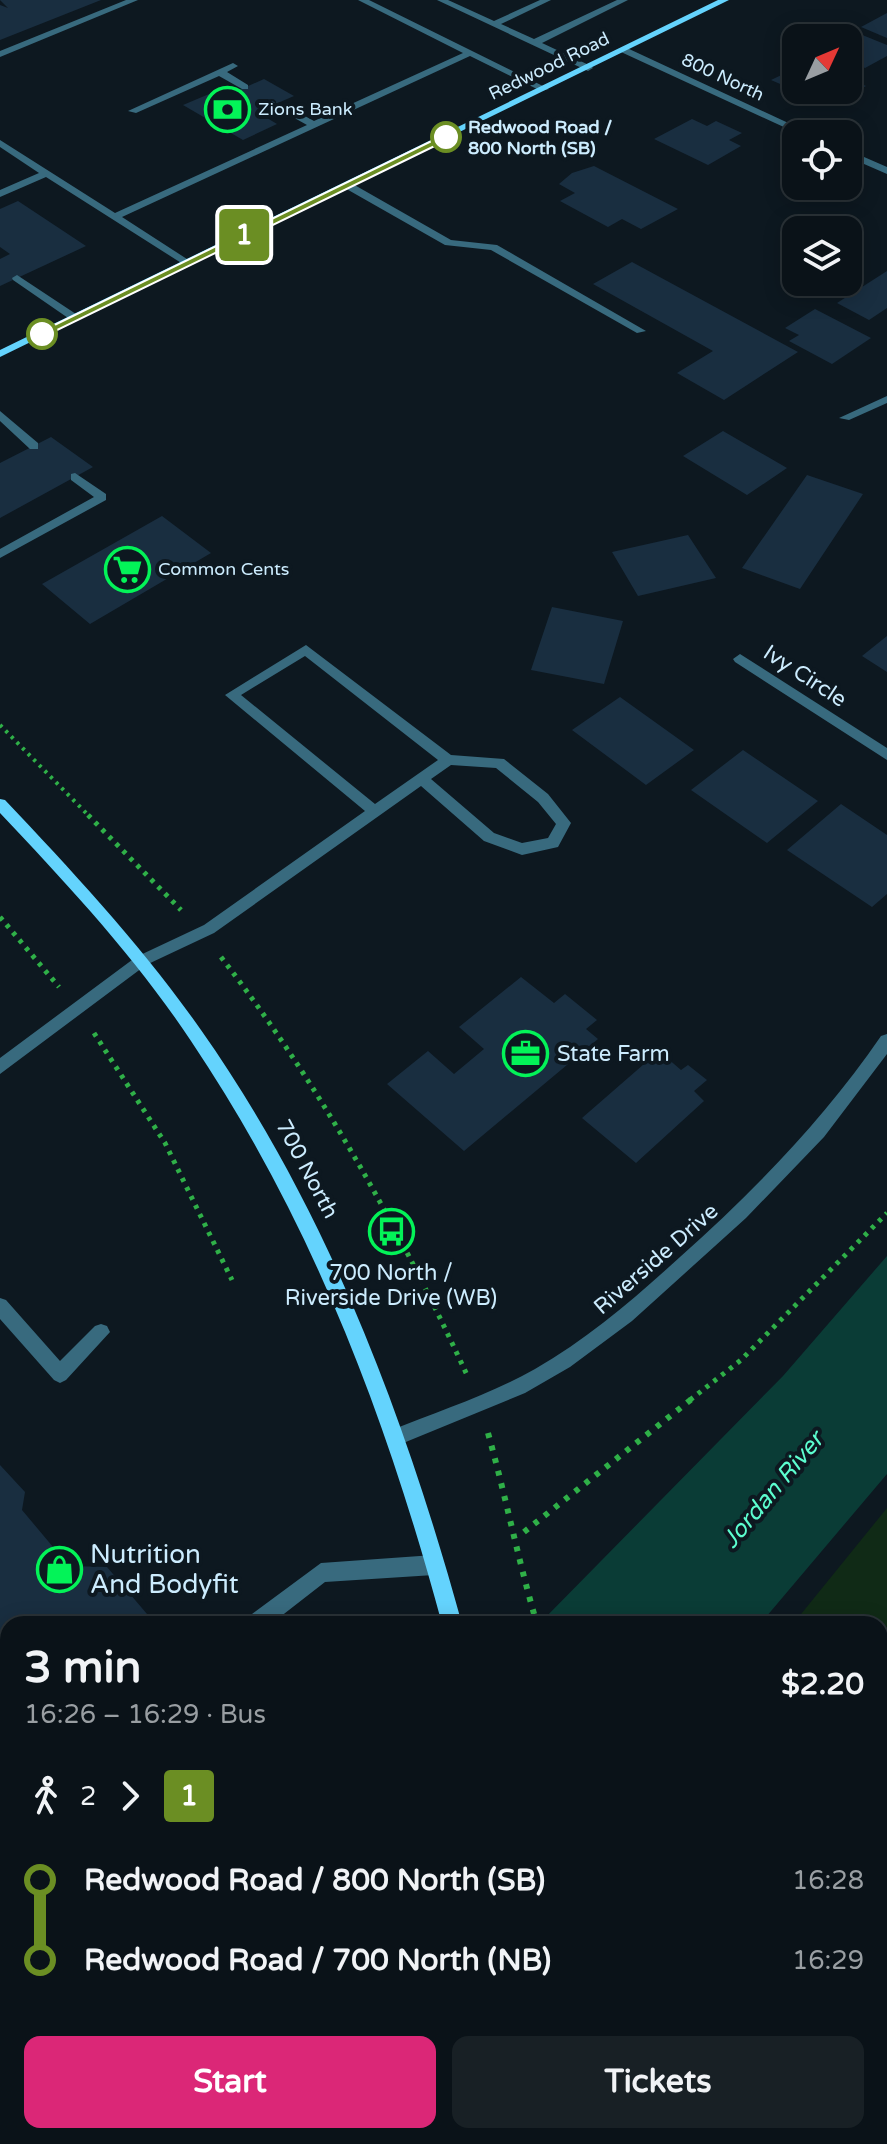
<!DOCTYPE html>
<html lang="en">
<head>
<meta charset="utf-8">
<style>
  :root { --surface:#0a1218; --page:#182025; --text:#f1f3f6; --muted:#999ea2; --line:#2a3237; --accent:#db2777 }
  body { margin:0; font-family:"Varela Round",sans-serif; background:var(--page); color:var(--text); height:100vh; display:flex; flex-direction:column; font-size:30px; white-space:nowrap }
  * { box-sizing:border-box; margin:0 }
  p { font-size:26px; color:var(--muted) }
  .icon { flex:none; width:44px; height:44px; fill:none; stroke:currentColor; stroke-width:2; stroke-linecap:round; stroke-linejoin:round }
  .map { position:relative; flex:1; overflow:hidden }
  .side { position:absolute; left:0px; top:1616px; width:888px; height:528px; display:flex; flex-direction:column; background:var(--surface); border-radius:24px 24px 0 0; box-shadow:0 4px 20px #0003,0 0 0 2px var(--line) }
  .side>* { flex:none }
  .badge { padding:0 16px; border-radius:6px; font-size:28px; line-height:52px }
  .needle { width:52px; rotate:46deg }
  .buttons { position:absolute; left:782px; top:24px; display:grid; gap:16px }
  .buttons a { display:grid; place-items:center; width:80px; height:80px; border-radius:16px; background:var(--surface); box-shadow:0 4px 20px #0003,0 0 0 2px var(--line); font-size:40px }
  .map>.badge { position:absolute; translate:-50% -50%; box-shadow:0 0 0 4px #fff }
  .legs { display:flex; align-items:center; gap:12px; height:88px; padding:0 24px; font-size:26px }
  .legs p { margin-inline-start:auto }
  .head { display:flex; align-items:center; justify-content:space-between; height:136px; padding:0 24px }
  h1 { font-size:44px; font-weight:700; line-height:60px }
  .button { display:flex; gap:16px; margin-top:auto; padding:16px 24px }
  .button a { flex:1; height:92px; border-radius:16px; background:var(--accent); color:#fff; font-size:32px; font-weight:700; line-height:92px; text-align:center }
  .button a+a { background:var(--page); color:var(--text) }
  ul { padding:0 24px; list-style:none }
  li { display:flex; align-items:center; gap:28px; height:80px; font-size:30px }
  li i { display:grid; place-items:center; width:12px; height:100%; margin:0 10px; background:currentColor }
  li i::after { content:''; width:20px; height:20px; margin:-10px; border:6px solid; border-radius:50%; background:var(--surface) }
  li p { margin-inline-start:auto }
  li:first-child i { background:linear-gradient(#0000 50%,currentColor 0) }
  li:last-child i { background:linear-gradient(currentColor 50%,#0000 0) }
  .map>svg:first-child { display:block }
  .green { fill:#102a16 }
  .water { fill:#0a3c36 }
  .building { fill:#192e40 }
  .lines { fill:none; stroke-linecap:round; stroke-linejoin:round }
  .path-far2 { stroke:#2fb048; stroke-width:4; stroke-dasharray:3 5; stroke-linecap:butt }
  .path-far1 { stroke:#2fb048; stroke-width:5; stroke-dasharray:4 6; stroke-linecap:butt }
  .path { stroke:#2fb048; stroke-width:6; stroke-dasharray:5 8; stroke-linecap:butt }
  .service { fill:#386a7e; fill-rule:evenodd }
  .minor { fill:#386a7e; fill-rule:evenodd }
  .secondary { fill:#64d3fd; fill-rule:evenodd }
  .line-1 { fill:#6b8e23; stroke:#fff; stroke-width:2 }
  .stop-1-dot { fill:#fff; stroke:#6b8e23; stroke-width:4 }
  .labels { text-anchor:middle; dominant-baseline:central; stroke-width:8; stroke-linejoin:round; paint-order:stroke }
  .far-street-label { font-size:18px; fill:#ccecfe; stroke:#0d1820 }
  .far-poi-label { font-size:18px; fill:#ccecfe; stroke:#0d1820; text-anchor:start }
  .far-stop-label { font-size:18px; font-weight:bold; fill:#ccecfe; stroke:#0d1820; text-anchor:start }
  .street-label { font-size:22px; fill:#ccecfe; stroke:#0d1820 }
  .poi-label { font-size:22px; fill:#ccecfe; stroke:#0d1820; text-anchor:start }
  .water-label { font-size:24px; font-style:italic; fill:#5cfdcf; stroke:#0d1820 }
  .near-poi-label { font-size:26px; fill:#ccecfe; stroke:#0d1820; text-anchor:start }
</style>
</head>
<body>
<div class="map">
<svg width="887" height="2144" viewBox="0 0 887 2144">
  <rect width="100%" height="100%" fill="#0d1820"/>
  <path class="green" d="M 887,1508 L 887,2144 L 727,2144 L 726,2136 L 880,2136 L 880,1624 L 793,1624 Z
    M 8,1886 L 8,2136 L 61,2136 L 54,2144 L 0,2144 L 0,1894 Z
    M 342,2136 L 414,2136 L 414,2144 L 335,2144 Z"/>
  <path class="water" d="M 887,1256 L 887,1474 L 760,1624 L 539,1624 L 783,1376 Z
    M 91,2136 L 342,2136 L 335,2144 L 84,2144 Z"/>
  <path class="building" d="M 0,0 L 101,0 L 0,40 L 0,5 L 8,8 Z
    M 887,13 L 887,38 L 861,27 Z
    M 850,30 L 887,45 L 887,56 L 865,68 L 848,61 L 848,38 L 835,38 Z
    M 796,68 L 796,90 L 848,90 L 848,78 L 866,86 L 842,99 L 821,90 L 810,97 L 771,80 Z
    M 264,79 L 294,96 L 257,112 L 277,124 L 243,140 L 183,105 L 221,89 L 230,94 Z
    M 692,119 L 707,126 L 716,121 L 742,133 L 729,140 L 741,146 L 708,165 L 654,139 Z
    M 594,166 L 678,209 L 641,229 L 622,219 L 608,227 L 560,201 L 575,193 L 559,184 L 572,173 Z
    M 18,201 L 86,246 L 0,286 L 0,259 L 10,254 L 0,247 L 0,209 Z
    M 632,262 L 798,352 L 724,400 L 677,373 L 713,351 L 593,284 Z
    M 887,271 L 887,308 L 869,320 L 837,303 Z
    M 815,309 L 871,338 L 832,364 L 789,341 L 799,335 L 785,328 Z
    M 723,431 L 787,468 L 747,495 L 683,456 Z
    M 51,437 L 93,467 L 0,518 L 0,463 Z
    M 807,475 L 863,494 L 800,589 L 742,568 Z
    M 162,516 L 211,553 L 90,624 L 42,584 Z
    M 688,535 L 716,578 L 638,596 L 612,552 Z
    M 552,607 L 623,621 L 604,684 L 531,670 Z
    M 887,636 L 887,672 L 862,656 Z
    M 620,697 L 694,750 L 646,785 L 572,730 Z
    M 743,750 L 818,801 L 767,843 L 691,790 Z
    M 841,804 L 887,835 L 887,894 L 872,907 L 787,850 Z
    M 521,977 L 554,1003 L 565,994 L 597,1020 L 586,1029 L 598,1039 L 464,1151 L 387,1084 L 428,1051 L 454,1074 L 484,1049 L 459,1027 Z
    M 659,1051 L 681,1070 L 688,1065 L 707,1080 L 694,1091 L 704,1101 L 636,1163 L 582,1118 Z
    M 0,1465 L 25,1492 L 22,1510 L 69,1566 L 107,1567 L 147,1614 L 136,1624 L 8,1624 L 8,1736 L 0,1735 Z"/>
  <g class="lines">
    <path class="path-far2" d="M 0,725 L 90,817"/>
    <path class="path-far1" d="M 88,815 L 181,910
      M 0,917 L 59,987
      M 221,957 C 320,1085 399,1228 467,1375
      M 94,1033 L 165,1143 L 232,1280
      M 690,1400 L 741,1360 L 887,1213"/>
    <path class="path" d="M 488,1433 C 506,1497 518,1560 537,1624
      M 524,1532 L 693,1398"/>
    <path class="service" d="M 126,0 L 138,0 L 0,57 L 0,51 Z
      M 358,0 L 369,0 L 549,89 L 541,91 L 470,56 L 122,217 L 190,261 L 190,265 L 186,266 L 46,177 L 0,197 L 0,190 L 39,173 L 0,147 L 0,140 L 115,213 L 307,125 L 273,106 L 273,102 L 279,102 L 314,121 L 463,53 Z
      M 437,0 L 448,0 L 494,21 L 540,0 L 551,0 L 501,24 L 534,39 L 617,0 L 628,0 L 542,43 L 591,66 L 593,68 L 588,71 Z
      M 233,63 L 238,66 L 227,72 L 248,85 L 248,89 L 242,89 L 219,76 L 136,113 L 128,111 Z
      M 343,183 L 351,183 L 451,240 L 497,245 L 646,331 L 637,333 L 491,250 L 445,245 L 343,187 Z
      M 17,275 L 79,316 L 79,320 L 71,320 L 13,280 L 12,278 Z
      M 0,411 L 38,443 L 38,449 L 30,449 L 0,421 Z
      M 75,473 L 106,494 L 106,500 L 0,558 L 0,549 L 94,497 L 71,480 L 71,474 Z
      M 306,645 L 451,755 L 504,759 L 548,794 L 571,823 L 558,847 L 522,855 L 484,841 L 421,786 L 214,933 L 146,965 L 0,1074 L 0,1058 L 136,957 L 204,925 L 365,811 L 225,695 ZM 305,656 L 438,760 L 375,804 L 241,695 ZM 451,765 L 496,768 L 538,802 L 556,824 L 548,838 L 522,843 L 494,833 L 431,779 Z
      M 0,1298 L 6,1300 L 60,1361 L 95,1326 L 101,1324 L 107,1326 L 110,1332 L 66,1380 L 60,1383 L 54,1380 L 0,1319 Z
      M 434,1555 L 441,1558 L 444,1565 L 441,1572 L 434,1575 L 325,1582 L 271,1624 L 245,1624 L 248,1617 L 321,1563 Z
      M 8,1841 L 8,1867 L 0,1871 L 0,1845 Z"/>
    <path class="minor" d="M 621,48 L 627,48 L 812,134 L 799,134 L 621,52 Z
      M 848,150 L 887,167 L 887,174 L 848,157 Z
      M 887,396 L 887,403 L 849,420 L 839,418 Z
      M 740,654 L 887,748 L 887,760 L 735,662 L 733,659 Z
      M 887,1034 L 887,1054 L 824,1137 L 746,1218 L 632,1321 L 570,1367 L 525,1393 L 396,1446 L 389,1443 L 387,1437 L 389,1431 C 439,1411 489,1395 535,1369 C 589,1338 635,1298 680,1257 C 755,1190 824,1119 881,1036 Z"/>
    <path class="secondary" d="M 718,0 L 729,0 L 0,357 L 0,350 Z
      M 0,799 L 5,800 C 74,873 143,947 201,1030 C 327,1209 404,1414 462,1624 L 442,1624 C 386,1416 312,1221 191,1041 C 136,958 68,885 0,813 Z
      M 541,2136 L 565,2136 L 566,2144 L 542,2144 Z"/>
  </g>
  <path class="line-1" d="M 446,134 L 449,139 L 45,336 L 36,334 Z"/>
  <defs>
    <symbol id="bank-ring" viewBox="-11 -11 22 22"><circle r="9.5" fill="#0d1820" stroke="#03f358" stroke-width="1.5"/><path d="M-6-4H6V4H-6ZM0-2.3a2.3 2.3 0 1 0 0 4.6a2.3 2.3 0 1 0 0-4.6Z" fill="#03f358"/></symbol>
    <symbol id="supermarket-ring" viewBox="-11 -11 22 22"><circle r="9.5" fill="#0d1820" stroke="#03f358" stroke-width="1.5"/><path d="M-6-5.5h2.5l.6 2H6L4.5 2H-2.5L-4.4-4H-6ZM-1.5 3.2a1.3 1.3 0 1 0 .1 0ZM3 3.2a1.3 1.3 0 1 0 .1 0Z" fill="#03f358"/></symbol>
    <symbol id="office-ring" viewBox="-11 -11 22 22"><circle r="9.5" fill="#0d1820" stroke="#03f358" stroke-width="1.5"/><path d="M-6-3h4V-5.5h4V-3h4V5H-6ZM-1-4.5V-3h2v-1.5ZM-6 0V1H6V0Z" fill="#03f358"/></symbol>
    <symbol id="bus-ring" viewBox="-11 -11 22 22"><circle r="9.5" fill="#0d1820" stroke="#03f358" stroke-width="1.5"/><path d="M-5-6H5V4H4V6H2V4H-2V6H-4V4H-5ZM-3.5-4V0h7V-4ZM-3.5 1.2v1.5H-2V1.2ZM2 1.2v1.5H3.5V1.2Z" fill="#03f358"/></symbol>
    <symbol id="shop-ring" viewBox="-11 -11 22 22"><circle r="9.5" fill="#0d1820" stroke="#03f358" stroke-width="1.5"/><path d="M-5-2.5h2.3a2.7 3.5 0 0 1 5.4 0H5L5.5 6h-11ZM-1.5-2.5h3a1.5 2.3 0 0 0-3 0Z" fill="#03f358"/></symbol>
  </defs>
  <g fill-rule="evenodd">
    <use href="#bank-ring" x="202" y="84" width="51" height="51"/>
    <use href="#supermarket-ring" x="102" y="544" width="51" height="51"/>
    <use href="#office-ring" x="500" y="1028" width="51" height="51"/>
    <use href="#bus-ring" x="366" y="1206" width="51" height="51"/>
    <use href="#shop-ring" x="34" y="1544" width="51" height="51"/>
  </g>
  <g class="stop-1-dot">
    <circle cx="446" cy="137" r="14"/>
    <circle cx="42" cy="334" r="14"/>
  </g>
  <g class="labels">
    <g class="far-street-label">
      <text transform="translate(549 66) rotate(-26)">Redwood Road</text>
      <text transform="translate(723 77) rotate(25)">800 North</text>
    </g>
    <g class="far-poi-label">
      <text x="258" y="109">Zions Bank</text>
      <text x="158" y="569">Common Cents</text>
    </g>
    <g class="far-stop-label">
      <text x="468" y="127">Redwood Road /<tspan x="468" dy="21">800 North (SB)</tspan></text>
    </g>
    <g class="street-label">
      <text transform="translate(805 676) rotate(33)">Ivy Circle</text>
      <text transform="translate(307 1169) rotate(62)">700 North</text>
      <text transform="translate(656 1259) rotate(-41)">Riverside Drive</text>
    </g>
    <g class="poi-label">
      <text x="557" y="1054">State Farm</text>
      <text x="391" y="1273" text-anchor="middle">700 North /<tspan x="391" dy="25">Riverside Drive (WB)</tspan></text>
    </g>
    <g class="water-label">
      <text transform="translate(773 1490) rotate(-50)">Jordan River</text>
    </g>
    <g class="near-poi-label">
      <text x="90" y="1554">Nutrition<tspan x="90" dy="30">And Bodyfit</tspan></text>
    </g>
  </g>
</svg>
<div class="buttons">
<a><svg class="needle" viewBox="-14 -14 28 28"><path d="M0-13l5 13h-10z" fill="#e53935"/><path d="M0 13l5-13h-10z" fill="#999ea2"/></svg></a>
<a><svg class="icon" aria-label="locate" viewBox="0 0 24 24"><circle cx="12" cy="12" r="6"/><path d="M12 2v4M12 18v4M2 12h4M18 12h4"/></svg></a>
<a><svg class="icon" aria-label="layers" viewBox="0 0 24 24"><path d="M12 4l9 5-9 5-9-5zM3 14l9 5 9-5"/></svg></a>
</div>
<b class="badge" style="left:244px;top:235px;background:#6b8e23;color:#fff">1</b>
<section class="side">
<div class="head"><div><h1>3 min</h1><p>16:26 – 16:29 · Bus</p></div><b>$2.20</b></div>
<div class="legs"><svg class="icon" aria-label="walk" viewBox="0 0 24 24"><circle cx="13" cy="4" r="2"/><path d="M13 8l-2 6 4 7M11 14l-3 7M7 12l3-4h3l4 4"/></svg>2<svg class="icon" aria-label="forward" viewBox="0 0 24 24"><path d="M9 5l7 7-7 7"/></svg><b class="badge" style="background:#6b8e23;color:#fff">1</b></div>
<ul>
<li><i style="color:#6b8e23"></i><b>Redwood Road / 800 North (SB)</b><p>16:28</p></li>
<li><i style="color:#6b8e23"></i><b>Redwood Road / 700 North (NB)</b><p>16:29</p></li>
</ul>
<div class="button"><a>Start</a><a>Tickets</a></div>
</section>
</div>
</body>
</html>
